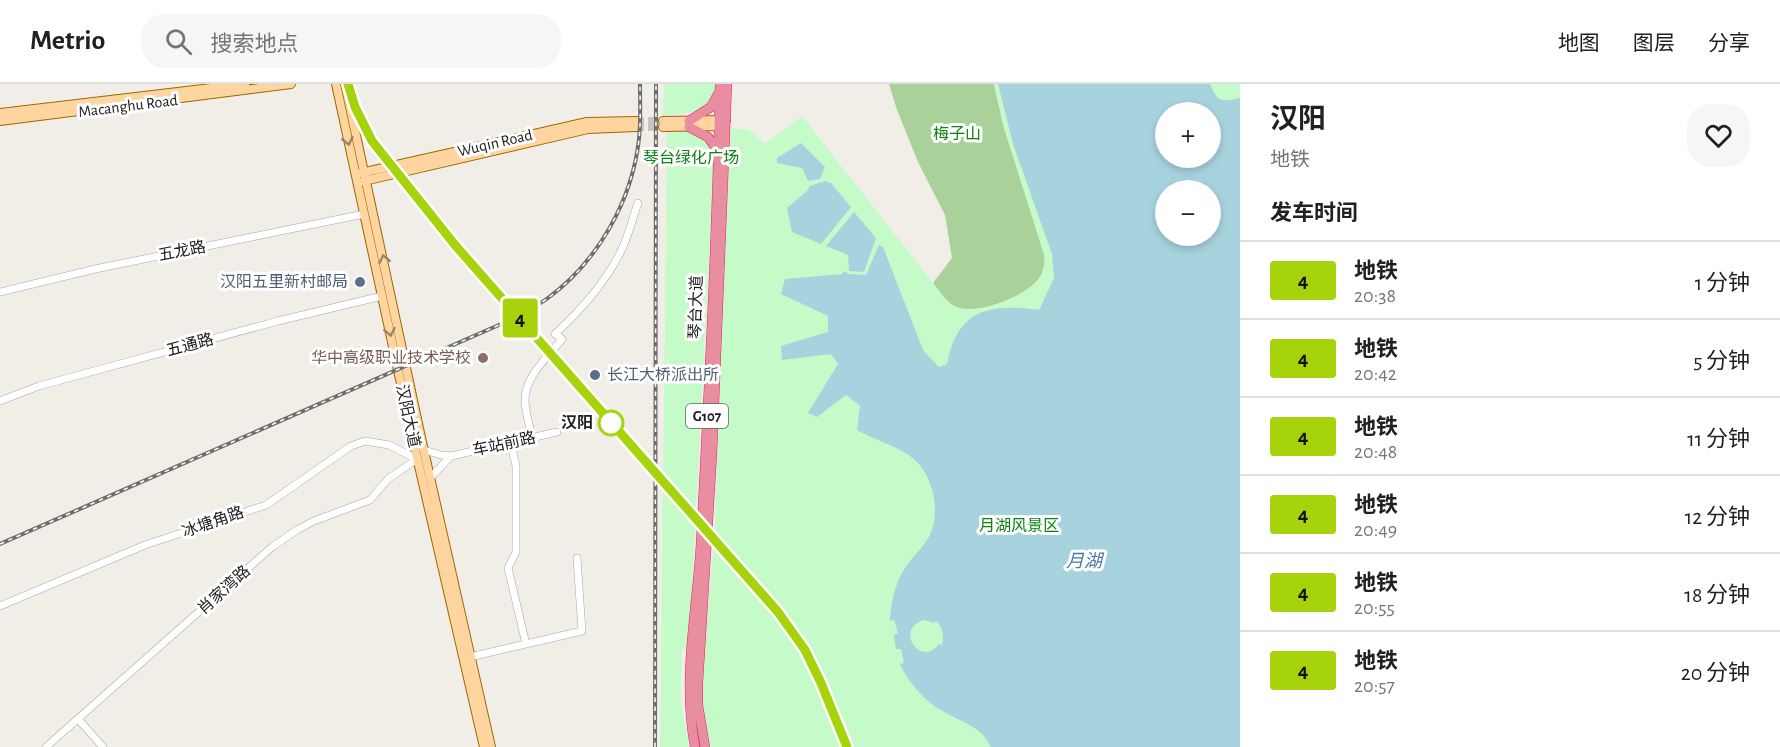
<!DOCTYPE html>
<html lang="zh">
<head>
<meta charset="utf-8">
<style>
  :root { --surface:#fff; --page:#f6f6f6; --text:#202124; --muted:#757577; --line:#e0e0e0 }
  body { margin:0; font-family:"Alegreya Sans","Noto Sans SC",sans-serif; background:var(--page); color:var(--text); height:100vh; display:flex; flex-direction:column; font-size:22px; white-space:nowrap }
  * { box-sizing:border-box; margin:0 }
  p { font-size:20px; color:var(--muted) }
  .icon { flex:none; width:33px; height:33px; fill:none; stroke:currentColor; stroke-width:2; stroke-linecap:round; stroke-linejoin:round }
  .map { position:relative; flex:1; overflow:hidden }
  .side { display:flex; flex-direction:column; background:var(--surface); width:540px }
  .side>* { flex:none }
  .badge { padding:0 12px; border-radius:4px; font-size:21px; line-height:39px }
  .controls { position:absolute; left:1155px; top:18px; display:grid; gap:12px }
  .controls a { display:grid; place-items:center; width:66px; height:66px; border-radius:50%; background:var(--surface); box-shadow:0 3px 9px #0003; font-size:30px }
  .map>.badge { position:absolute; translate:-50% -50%; box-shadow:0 0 0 3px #fff }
  h2 { padding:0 30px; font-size:22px; line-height:54px }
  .round { display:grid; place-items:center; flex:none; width:63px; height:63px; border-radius:24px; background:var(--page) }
  .head { display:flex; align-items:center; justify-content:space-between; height:102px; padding:0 30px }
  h1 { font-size:28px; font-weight:700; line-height:45px }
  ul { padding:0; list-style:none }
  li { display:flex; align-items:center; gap:18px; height:78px; padding:0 30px; border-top:2px solid var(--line) }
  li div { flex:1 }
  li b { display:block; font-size:22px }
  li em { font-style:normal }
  li .badge { min-width:66px; font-weight:700; text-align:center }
  header { display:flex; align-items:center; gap:36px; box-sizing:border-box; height:84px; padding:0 30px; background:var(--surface); border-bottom:2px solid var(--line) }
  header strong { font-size:28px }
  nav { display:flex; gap:33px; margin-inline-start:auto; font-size:21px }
  .search { width:420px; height:54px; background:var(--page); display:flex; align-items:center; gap:15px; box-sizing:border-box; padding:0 21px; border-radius:24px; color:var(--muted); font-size:22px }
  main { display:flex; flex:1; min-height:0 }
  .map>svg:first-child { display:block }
  .forest { fill:#abd19b }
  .park { fill:#c4fbc8; fill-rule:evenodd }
  .water { fill:#a7d3df; fill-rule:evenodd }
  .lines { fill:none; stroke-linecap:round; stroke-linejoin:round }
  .major-tunnel { stroke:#c7c5bf; stroke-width:8; stroke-dasharray:8 4; stroke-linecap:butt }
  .minor-casing { stroke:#a7a7a7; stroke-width:8 }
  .major-casing { stroke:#9d6700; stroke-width:10 }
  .highway-casing { stroke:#df2466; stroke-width:10 }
  .minor { stroke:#fff; stroke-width:7 }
  .major { stroke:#fed49f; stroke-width:8 }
  .highway { stroke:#e98ea0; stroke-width:9 }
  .rail-casing { stroke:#6e6e6e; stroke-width:4 }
  .rail { stroke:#fff; stroke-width:1.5; stroke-dasharray:4.5; stroke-linecap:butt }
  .oneway { stroke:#9a8366 }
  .line-casing { stroke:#fff; stroke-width:14 }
  .line { stroke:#a6d30b; stroke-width:9 }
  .service-dot { fill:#5c6f8a; stroke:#fff; stroke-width:2 }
  .education-dot { fill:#8d6e63; stroke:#fff; stroke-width:2 }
  .stop-dot { fill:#fff; stroke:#a6d30b; stroke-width:3 }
  .labels { text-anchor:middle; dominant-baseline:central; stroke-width:6; stroke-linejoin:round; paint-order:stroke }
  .shield { fill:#fff; stroke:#636363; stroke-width:1.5 }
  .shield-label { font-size:15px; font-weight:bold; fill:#202020 }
  .street-label { font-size:16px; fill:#202020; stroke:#fff }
  .park-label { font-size:16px; fill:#098412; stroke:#fff }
  .service-label { font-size:16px; fill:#4e5e75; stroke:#fff; text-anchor:end }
  .education-label { font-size:16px; fill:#785e54; stroke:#fff; text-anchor:end }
  .stop-label { font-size:16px; font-weight:bold; fill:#202020; stroke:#fff; text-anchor:end }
  .water-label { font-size:18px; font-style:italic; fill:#477aab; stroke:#fff }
</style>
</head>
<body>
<header>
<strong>Metrio</strong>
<div class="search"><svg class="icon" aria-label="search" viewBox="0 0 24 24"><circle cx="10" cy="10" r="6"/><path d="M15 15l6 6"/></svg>搜索地点</div>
<nav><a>地图</a><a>图层</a><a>分享</a></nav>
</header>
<main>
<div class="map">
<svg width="1240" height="663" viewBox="0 0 1240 663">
  <rect width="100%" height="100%" fill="#f1eee7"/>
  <path class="forest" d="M 889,0 L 994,0 L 1004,44 L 1044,166 C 1045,175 1045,185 1040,193 C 1028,212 977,232 956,223 C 947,219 939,207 933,199 L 952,174 L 945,131 L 918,78 L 897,26 Z"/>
  <path class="park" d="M 664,0 L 716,0 C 715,34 685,26 663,33 Z
    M 994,0 L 1240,0 L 1240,663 L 711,663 L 704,634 L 701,605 L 714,456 L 730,45 L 748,45 L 765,60 L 802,32 L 933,199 C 939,207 947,219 956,223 C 977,231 1024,213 1038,196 C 1043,190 1044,182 1045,174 L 1004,44 ZM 1166,28 L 1210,28 L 1210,74 L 1166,74 ZM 1166,106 L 1210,106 L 1210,152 L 1166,152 Z
    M 667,47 C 686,47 710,49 714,72 L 689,565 L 682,565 L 681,616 L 689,663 L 660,663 Z"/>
  <path class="water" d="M 998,0 L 1210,0 C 1218,19 1221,18 1240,14 L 1240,663 L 991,663 C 980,640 959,638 939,625 C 923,615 908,598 900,580 L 904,579 L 901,565 L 896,565 L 894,551 L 898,549 L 894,536 L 890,537 C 891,520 894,504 902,489 C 909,476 920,467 927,456 C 943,431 934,389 910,372 C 894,361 875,356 857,346 L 860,322 L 846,311 L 817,333 L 808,329 L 838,280 L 831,270 L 782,276 L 781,262 L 828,248 L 828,232 L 781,210 L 785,195 L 842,190 L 844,187 L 849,190 L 866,191 L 879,161 L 883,163 L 923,266 L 939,283 L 947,280 C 957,225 990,219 1039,226 L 1054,194 L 1052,170 L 1013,60 ZM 1210,28 L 1210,74 L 1166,74 L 1166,28 ZM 1210,106 L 1210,152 L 1166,152 L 1166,106 ZM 925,536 L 934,539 L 936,537 C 943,544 944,551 942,561 L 939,560 C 920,585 893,543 925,536 Z
    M 801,59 L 825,83 L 820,95 L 808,97 L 802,84 L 777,79 L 777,74 Z
    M 825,97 L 831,99 L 851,123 L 821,160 L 792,148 L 787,124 L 807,107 L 810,102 Z
    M 854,128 L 876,154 L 864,188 L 849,187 L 848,171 L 826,162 Z"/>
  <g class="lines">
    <path class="major-tunnel" d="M 636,37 L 663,37
      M 636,43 L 663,43"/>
    <defs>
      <path id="minor" d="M 0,208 L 95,185 L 364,130
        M 0,317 L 39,302 L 278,237 L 382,212
        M 532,354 C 530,342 525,328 525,316 C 525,292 548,273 562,255 L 555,250 C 580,227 603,202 619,171 C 628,155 632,136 638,119
        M 511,359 L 516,382 L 516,468 L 508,484 L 526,560
        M 424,366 L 441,371 L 451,372 L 557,348
        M 430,394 L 451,372
        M 0,522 L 145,461 L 266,421 L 351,362 L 365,357 L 389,361 L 417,375
        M 470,573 L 582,547 L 577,474
        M 78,635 L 103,663
        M 46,663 L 272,463 L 297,446 L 314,437 L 370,416 L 388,395 L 417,375"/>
      <path id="major" d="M 336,0 L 416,369 L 484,663
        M 345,0 L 422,358 L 491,663
        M 0,29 L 245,0
        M 0,37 L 291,0
        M 663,37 L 726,36
        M 663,43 L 725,42
        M 361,89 L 587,38 L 636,37
        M 364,97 L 588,45 L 636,43"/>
      <path id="highway" d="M 689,37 L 711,23 L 718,10
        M 689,43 L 708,53 L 718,67
        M 695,663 C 682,595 697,528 701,459 C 709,306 717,153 720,0
        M 705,663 L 698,621 L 698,599 L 712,371 L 727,0"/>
    </defs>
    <use href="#minor" class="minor-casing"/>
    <use href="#major" class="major-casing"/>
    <use href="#highway" class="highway-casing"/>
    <use href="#minor" class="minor"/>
    <use href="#major" class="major"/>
    <use href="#highway" class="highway"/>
    <defs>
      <path id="rail" d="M 0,460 L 508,237 C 521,229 536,223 548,214 C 598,177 632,117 639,55 C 641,37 640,18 640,0
        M 655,663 L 656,0"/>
    </defs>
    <use href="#rail" class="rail-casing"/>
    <use href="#rail" class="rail"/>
  </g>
  <defs><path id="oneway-chevron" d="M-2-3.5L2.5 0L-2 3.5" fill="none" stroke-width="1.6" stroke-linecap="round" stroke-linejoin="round" transform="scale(1.5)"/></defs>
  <g class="oneway">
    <use href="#oneway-chevron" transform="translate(348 57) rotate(77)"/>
    <use href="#oneway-chevron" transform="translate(384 175) rotate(-102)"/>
    <use href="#oneway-chevron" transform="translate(390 248) rotate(78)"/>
  </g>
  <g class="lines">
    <defs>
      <path id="line" d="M 348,0 L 355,23 L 372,57 L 455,161 L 778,528 L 805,566 L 821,599 L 847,663"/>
    </defs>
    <use href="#line" class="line-casing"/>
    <use href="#line" class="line"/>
  </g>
  <g class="service-dot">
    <circle cx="360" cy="198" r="6"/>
    <circle cx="595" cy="291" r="6"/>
  </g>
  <circle class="education-dot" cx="483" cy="274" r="6"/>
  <circle class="stop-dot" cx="611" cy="339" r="12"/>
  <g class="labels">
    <rect class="shield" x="686" y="320" width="42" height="24" rx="4.5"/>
    <g class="shield-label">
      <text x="707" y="332">G107</text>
    </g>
    <g class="street-label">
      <text transform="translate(128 22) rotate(-7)">Macanghu Road</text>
      <text transform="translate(495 59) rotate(-13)">Wuqin Road</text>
      <text transform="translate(182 167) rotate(-11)">五龙路</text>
      <text transform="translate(696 223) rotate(-88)">琴台大道</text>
      <text transform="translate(190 261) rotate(-15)">五通路</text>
      <text transform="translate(408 332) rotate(78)">汉阳大道</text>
      <text transform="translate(504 360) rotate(-12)">车站前路</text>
      <text transform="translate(213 438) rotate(-19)">冰塘角路</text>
      <text transform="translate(224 506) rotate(-42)">肖家湾路</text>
    </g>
    <g class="park-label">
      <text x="957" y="50">梅子山</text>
      <text x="691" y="74">琴台绿化广场</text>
      <text x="1019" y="442">月湖风景区</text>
    </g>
    <g class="service-label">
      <text x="348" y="198">汉阳五里新村邮局</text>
      <text x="607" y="291" text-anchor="start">长江大桥派出所</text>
    </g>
    <g class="education-label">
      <text x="471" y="274">华中高级职业技术学校</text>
    </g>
    <g class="stop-label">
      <text x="593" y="339">汉阳</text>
    </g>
    <g class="water-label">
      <text x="1084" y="478">月湖</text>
    </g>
  </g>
</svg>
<div class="controls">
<a>+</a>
<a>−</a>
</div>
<b class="badge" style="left:520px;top:234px;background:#a6d30b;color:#111">4</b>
</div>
<section class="side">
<div class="head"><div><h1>汉阳</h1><p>地铁</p></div><a class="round"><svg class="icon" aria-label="heart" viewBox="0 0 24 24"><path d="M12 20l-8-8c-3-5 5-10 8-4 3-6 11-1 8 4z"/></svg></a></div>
<h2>发车时间</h2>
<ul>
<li><span class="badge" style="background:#a6d30b;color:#111">4</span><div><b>地铁</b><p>20:38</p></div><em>1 分钟</em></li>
<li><span class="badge" style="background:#a6d30b;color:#111">4</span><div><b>地铁</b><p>20:42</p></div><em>5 分钟</em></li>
<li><span class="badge" style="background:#a6d30b;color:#111">4</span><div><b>地铁</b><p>20:48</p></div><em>11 分钟</em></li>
<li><span class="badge" style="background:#a6d30b;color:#111">4</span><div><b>地铁</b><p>20:49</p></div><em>12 分钟</em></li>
<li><span class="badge" style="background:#a6d30b;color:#111">4</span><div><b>地铁</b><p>20:55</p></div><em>18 分钟</em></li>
<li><span class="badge" style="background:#a6d30b;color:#111">4</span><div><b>地铁</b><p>20:57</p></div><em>20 分钟</em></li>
</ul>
</section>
</main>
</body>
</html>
